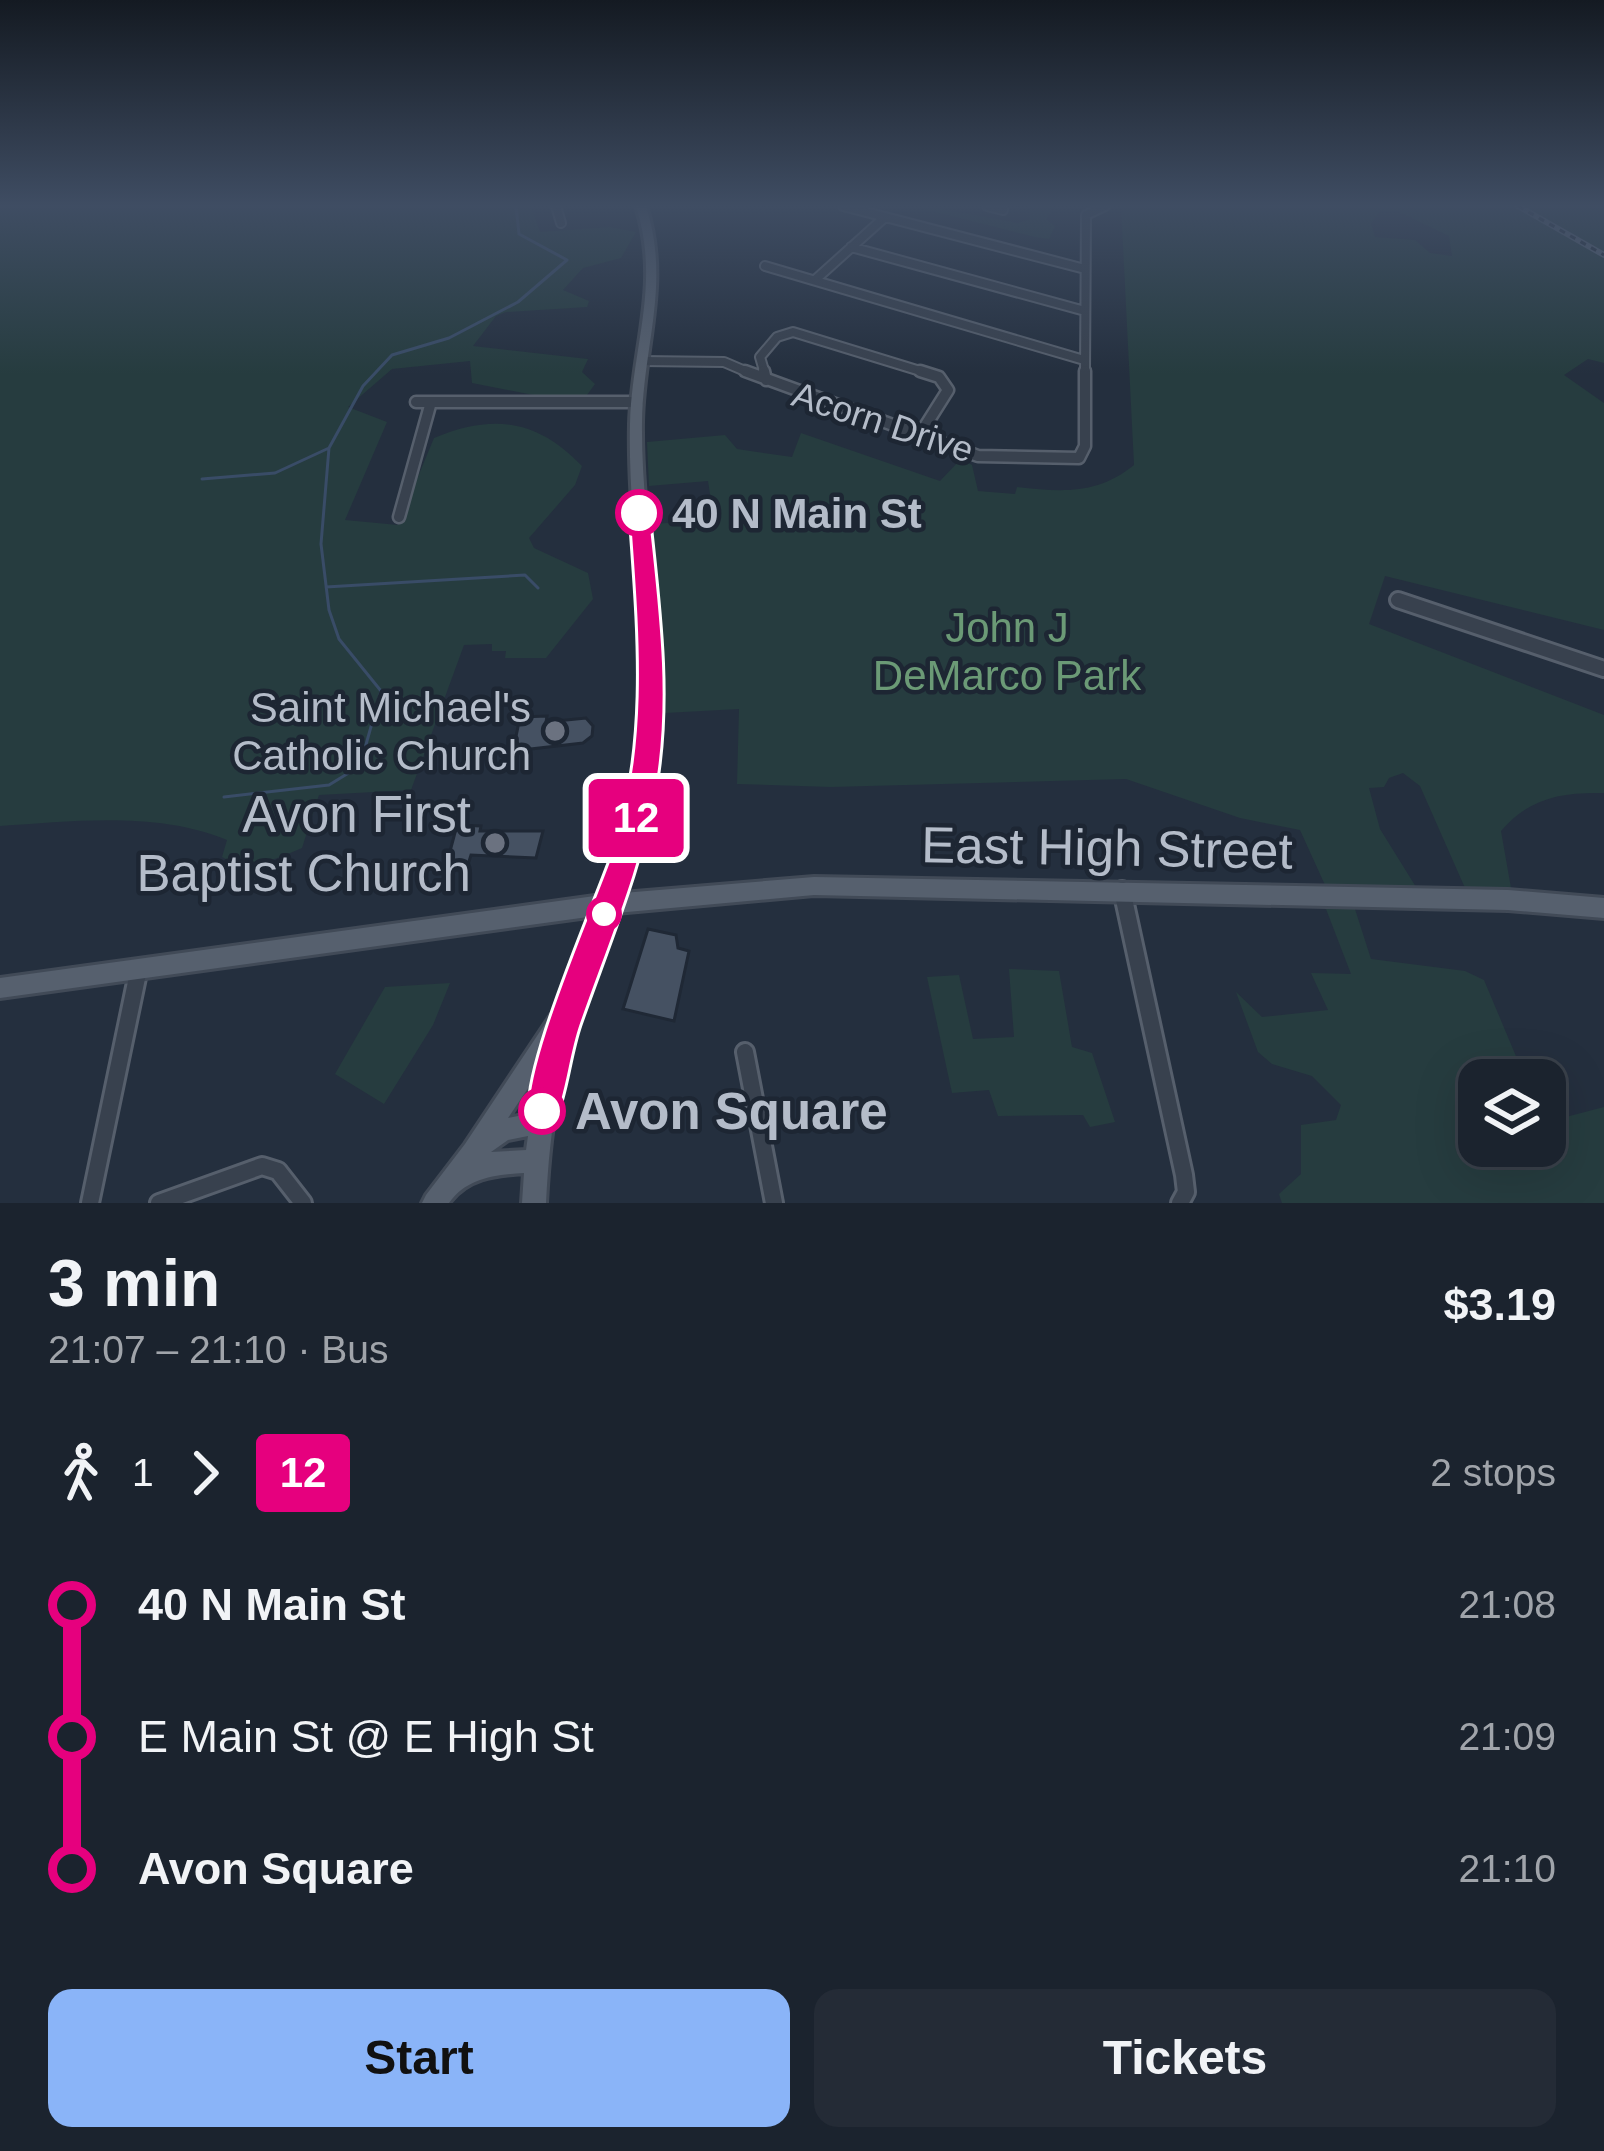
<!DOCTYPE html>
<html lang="en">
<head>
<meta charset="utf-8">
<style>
  :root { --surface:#1b232e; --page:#242b36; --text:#f1f3f6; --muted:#a0a4aa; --line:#39404a; --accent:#8ab4f8 }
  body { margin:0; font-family:Helvetica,sans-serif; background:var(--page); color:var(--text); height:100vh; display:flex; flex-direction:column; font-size:45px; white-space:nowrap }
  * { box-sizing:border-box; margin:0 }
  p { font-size:39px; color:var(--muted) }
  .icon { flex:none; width:66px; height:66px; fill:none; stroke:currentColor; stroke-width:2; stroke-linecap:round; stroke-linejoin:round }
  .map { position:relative; height:1203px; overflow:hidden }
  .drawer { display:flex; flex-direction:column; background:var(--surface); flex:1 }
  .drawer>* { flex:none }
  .badge { padding:0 24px; border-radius:9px; font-size:42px; line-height:78px }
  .controls { position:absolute; left:1458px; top:1059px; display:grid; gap:24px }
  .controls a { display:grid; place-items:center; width:108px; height:108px; border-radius:24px; background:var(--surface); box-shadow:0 12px 48px #0002,0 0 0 3px var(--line); font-size:60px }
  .map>.badge { position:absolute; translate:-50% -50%; box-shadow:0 0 0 6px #fff }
  .legs { display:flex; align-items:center; gap:18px; height:132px; padding:0 48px; font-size:39px }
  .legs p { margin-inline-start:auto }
  .summary { display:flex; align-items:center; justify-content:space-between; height:204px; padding:0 48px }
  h1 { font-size:66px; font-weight:700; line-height:90px }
  .primary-button { display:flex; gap:24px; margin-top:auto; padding:24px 48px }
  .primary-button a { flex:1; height:138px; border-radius:24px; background:var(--accent); color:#111; font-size:48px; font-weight:700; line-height:138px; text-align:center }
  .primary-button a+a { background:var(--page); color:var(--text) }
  ul { padding:0 48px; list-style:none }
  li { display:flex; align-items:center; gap:42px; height:132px; font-size:45px }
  li i { display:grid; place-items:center; width:18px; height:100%; margin:0 15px; background:currentColor }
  li i::after { content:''; width:30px; height:30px; margin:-15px; border:9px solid; border-radius:50%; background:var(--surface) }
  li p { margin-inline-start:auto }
  li:first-child i { background:linear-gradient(#0000 50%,currentColor 0) }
  li:last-child i { background:linear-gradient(currentColor 50%,#0000 0) }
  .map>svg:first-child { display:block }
  .green { fill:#263c3f; fill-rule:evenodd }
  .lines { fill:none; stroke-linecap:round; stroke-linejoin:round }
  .stream { stroke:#394c67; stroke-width:3 }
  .building { fill:#455162; stroke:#1f2835; stroke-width:3 }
  .minor-far3-casing { stroke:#565f6c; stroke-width:12 }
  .minor-far2-casing { stroke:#565f6c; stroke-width:15 }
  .minor-far1-casing { stroke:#565f6c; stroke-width:20 }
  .minor-casing { stroke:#565f6c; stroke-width:22 }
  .major-casing { stroke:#414a57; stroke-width:6 }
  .minor-far3 { stroke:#38414e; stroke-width:8 }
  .minor-far2 { stroke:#38414e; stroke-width:10 }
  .minor-far1 { stroke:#38414e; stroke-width:14 }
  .minor { stroke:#38414e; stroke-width:16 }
  .major { fill:#56606e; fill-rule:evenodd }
  .rail-casing { stroke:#5a6575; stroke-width:6 }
  .rail { stroke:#1d2633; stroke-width:3; stroke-dasharray:6; stroke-linecap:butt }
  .line-1 { fill:#e6007e; stroke:#fff; stroke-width:3 }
  .stop-1-dot { fill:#fff; stroke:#e6007e; stroke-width:6 }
  .worship-dot { fill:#6b7280; stroke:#1d2633; stroke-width:4.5 }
  .labels { text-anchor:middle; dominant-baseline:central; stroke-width:9; stroke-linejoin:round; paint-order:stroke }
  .far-street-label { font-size:36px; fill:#b4bcc9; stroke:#1d2633 }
  .stop-label { font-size:42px; font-weight:bold; fill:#b4bcc9; stroke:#1d2633; text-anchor:start }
  .park-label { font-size:42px; fill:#6b9a76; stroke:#1d2633 }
  .poi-label { font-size:42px; fill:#b4bcc9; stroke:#1d2633; text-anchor:end }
  .near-poi-label { font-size:51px; fill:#b4bcc9; stroke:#1d2633; text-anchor:end }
  .near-street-label { font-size:51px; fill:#b4bcc9; stroke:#1d2633 }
  .near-stop-label { font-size:51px; font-weight:bold; fill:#b4bcc9; stroke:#1d2633; text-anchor:start }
</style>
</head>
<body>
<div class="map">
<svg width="1604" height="1203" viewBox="0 0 1604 1203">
  <rect width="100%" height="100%" fill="#242f3e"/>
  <path class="green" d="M 0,206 L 531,206 L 540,232 L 610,227 L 636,232 L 621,258 L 583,268 L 563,290 L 589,301 L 587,307 L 506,312 L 496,316 L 473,346 L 588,359 L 582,372 L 595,384 L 587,395 L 549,398 L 472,383 L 470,361 L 392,369 L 348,407 L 387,422 L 345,520 L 398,525 L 434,438 C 494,413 538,420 582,466 L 575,485 L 529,538 L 534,548 L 588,573 L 593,599 L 546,658 L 505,658 L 506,651 L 492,651 L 492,644 L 464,645 L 411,790 L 319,795 L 302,848 C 276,859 249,872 222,857 L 227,840 C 158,811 73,821 0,826 Z
    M 925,206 L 1018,223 L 1030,219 L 1029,206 L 1054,206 L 1046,219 L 1055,226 L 1049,239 L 1035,237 L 920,208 Z
    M 1121,206 L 1604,206 L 1604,363 L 1588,359 L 1564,375 L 1604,403 L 1604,630 L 1385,576 L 1369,624 L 1604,715 L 1604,793 C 1561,792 1529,798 1501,831 L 1511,888 L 1465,888 L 1420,786 L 1403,773 L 1389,778 L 1384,787 L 1369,788 L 1380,829 L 1416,887 L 1325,885 L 1300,830 L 1240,818 L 1126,779 L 831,787 L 737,784 L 739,709 L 665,713 L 652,524 L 714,520 L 708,481 L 649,486 L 647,442 L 725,435 L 737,449 L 792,457 L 801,433 L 940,481 L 961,459 L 972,465 L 978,491 L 1015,494 L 1017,487 C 1062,492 1097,495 1134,465 ZM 1380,211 L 1397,211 L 1449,236 L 1452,256 L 1430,253 L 1415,240 L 1375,237 L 1371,223 Z
    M 1354,906 L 1371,959 L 1465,971 L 1484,980 L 1526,1080 L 1479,1080 L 1479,1146 L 1545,1146 L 1545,1103 L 1562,1118 L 1604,1107 L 1604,1203 L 1282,1203 L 1279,1194 L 1301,1174 L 1301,1125 L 1336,1120 L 1341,1105 L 1312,1076 L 1272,1064 L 1258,1052 L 1236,992 L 1262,1017 L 1328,1010 L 1311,973 L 1351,974 L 1326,909 Z
    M 1009,969 L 1059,971 L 1072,1047 L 1092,1053 L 1115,1122 L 1090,1127 L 1083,1115 L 998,1116 L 989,1090 L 952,1093 L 927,977 L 959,975 L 973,1039 L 1014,1037 Z
    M 450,983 L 433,1025 L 384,1104 L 335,1074 L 385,987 Z"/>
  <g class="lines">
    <path class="stream" d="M 202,479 L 275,473 L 329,448
      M 326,587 L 525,575 L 538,588
      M 224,797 L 329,785 L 360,766 L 381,691 L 339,639 L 329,610 L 321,544 L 329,448 L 363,386 L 392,355 L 449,338 L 518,302 L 567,260 L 519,234 L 516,206"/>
  </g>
  <path class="building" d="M 547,716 L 546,722 L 586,718 L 593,726 L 592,736 L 583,743 L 513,751 L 520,717 Z
    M 457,825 L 481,826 L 480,831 L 543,831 L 536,858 L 471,855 L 466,871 L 445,870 Z
    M 648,929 L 676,935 L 678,948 L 689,951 L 674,1021 L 623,1009 Z"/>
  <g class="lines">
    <defs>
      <path id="minor-far3" d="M 556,206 L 561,223
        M 843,206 L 1085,269
        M 987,206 L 1003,210
        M 851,247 L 1085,311
        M 765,266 L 1084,360
        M 815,280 L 885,217
        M 642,361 L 724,362 L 752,374
        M 765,374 L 760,357 L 777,337 L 793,332 L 930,374
        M 1085,374 L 1086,215 L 1105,206"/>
      <path id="minor-far2" d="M 745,371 L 978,456 L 1079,458 L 1085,446 L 1085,371
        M 764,371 L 766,380
        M 416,402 L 638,402
        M 919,436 L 948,390 L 939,377 L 920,371
        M 399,517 L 431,402"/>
      <path id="minor-far1" d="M 1398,600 L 1604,669"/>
      <path id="minor" d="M 1122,890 L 1184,1175 L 1186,1192 L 1180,1203
        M 745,1052 L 774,1203
        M 90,1203 L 139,968
        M 159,1203 L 262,1166 L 278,1171 L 303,1203"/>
      <path id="major" d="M 636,206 L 646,206 C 671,284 643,345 642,423 C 641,514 661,605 659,696 C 658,764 643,828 623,893 L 814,877 L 1508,890 L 1604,898 L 1604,918 L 1508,910 L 814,895 L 616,913 C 596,972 573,1030 559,1091 C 551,1128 548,1165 546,1203 L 522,1203 L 524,1173 C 494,1175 467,1178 449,1203 L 422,1203 L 426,1195 L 465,1144 L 551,1015 L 560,1013 L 595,916 L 0,998 L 0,978 L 602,895 C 626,829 642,760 643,689 C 644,601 628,513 630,424 C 632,346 661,285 636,206 ZM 545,1063 L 533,1113 L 508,1118 ZM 528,1136 L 526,1150 L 491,1152 L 508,1140 Z"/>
    </defs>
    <use href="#minor-far3" class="minor-far3-casing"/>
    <use href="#minor-far2" class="minor-far2-casing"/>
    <use href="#minor-far1" class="minor-far1-casing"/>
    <use href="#minor" class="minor-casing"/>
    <use href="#major" class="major-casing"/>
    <use href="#minor-far3" class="minor-far3"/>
    <use href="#minor-far2" class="minor-far2"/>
    <use href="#minor-far1" class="minor-far1"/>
    <use href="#minor" class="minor"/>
    <use href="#major" class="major"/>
    <defs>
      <path id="rail" d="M 1518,206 L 1604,255"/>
    </defs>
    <use href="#rail" class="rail-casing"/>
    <use href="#rail" class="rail"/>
  </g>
  <linearGradient id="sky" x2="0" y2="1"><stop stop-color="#141a22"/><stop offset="0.55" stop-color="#3f4d63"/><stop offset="1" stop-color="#3f4d63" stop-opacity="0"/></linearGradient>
  <rect width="1604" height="374" fill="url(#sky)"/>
  <path class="line-1" d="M 639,505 L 650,513 C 659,601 672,691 658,779 C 644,864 609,945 581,1025 C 570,1057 568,1092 555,1123 L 542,1128 L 530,1123 C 514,1083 595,902 612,852 C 649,742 637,626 629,513 Z"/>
  <g class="stop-1-dot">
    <circle cx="639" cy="513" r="21"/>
    <circle cx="604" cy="914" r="15"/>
    <circle cx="542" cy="1111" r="21"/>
  </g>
  <g class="worship-dot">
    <circle cx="555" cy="731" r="12"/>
    <circle cx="495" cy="843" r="12"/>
  </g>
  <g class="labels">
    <g class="far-street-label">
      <text transform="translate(883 422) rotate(18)">Acorn Drive</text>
    </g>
    <g class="stop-label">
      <text x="672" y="513">40 N Main St</text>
    </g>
    <g class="park-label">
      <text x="1007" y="627">John J<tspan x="1007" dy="48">DeMarco Park</tspan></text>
    </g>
    <g class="poi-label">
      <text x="531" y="707">Saint Michael's<tspan x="531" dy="48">Catholic Church</tspan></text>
    </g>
    <g class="near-poi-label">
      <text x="471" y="814">Avon First<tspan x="471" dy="59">Baptist Church</tspan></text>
    </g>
    <g class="near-street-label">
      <text transform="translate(1107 848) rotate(1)">East High Street</text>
    </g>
    <g class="near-stop-label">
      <text x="575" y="1111">Avon Square</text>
    </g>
  </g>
</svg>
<div class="controls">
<a><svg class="icon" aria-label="layers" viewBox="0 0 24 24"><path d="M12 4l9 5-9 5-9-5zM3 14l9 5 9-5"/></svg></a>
</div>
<b class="badge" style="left:636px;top:818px;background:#e6007e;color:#fff">12</b>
</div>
<section class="drawer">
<div class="summary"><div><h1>3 min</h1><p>21:07 – 21:10 · Bus</p></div><b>$3.19</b></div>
<div class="legs"><svg class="icon" aria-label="walk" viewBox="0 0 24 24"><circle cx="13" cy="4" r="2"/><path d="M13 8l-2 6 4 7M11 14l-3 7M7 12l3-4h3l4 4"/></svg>1<svg class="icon" aria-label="forward" viewBox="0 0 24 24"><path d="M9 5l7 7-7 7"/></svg><b class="badge" style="background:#e6007e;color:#fff">12</b><p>2 stops</p></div>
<ul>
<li><i style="color:#e6007e"></i><b>40 N Main St</b><p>21:08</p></li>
<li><i style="color:#e6007e"></i><span>E Main St @ E High St</span><p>21:09</p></li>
<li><i style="color:#e6007e"></i><b>Avon Square</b><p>21:10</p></li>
</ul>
<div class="primary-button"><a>Start</a><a>Tickets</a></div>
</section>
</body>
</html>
